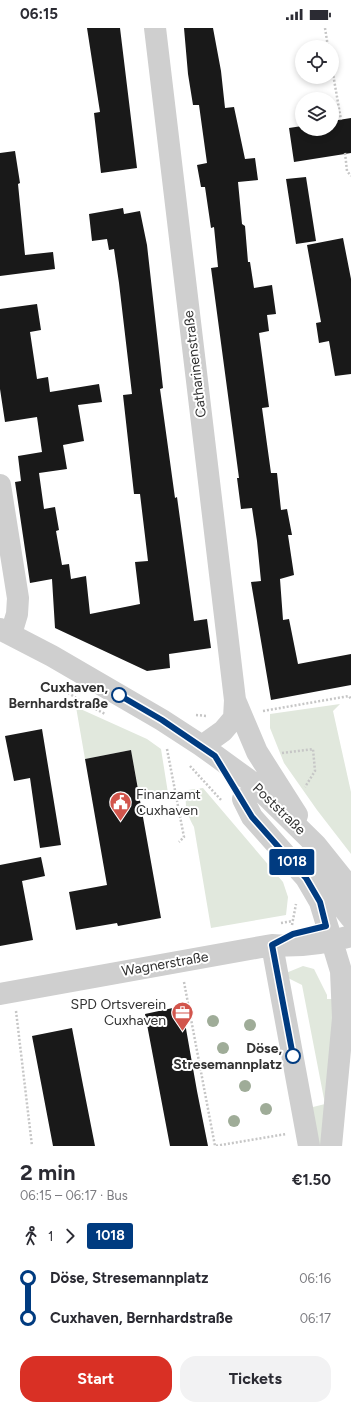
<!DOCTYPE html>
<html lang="en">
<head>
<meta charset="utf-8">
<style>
  :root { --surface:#fff; --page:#f2f2f3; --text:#2b2b33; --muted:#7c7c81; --accent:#d93025 }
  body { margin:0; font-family:Figtree,sans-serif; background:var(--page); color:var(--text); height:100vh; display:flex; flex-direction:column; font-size:15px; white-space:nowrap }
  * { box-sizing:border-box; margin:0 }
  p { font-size:13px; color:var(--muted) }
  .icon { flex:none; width:22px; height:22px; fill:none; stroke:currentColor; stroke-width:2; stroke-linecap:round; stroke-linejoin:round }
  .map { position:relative; height:1118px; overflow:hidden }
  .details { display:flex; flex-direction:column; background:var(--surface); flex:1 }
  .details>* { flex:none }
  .badge { padding:0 8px; border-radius:3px; font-size:14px; line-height:26px }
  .tools { position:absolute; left:295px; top:12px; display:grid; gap:8px }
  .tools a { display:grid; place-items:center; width:44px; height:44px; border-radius:50%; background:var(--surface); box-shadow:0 2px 6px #0003; font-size:20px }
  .map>.badge { position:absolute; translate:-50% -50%; box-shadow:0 0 0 2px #fff }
  .legs { display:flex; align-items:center; gap:6px; height:44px; padding:0 20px; font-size:13px }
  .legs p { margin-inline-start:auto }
  .overview { display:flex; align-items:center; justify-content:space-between; height:68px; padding:0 20px }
  h1 { font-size:22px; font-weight:700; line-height:30px }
  .primary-button { display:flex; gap:8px; margin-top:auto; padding:8px 20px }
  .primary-button a { flex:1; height:46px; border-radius:16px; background:var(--accent); color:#fff; font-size:16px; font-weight:700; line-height:46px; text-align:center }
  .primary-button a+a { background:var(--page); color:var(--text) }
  ul { padding:0 20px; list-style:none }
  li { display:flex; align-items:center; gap:14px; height:40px; font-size:15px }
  li i { display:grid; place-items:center; width:6px; height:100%; margin:0 5px; background:currentColor }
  li i::after { content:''; width:10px; height:10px; margin:-5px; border:3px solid; border-radius:50%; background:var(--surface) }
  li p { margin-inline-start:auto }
  li:first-child i { background:linear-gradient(#0000 50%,currentColor 0) }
  li:last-child i { background:linear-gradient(currentColor 50%,#0000 0) }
  .status { display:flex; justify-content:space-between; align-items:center; height:28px; padding:0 20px; background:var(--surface); direction:ltr }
  .status svg { height:11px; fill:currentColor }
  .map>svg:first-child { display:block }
  .green { fill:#e1e8dd }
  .building { fill:#191919 }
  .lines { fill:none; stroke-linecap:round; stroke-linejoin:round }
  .path { stroke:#c6c6c6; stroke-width:2.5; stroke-dasharray:2 2; stroke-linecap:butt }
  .minor { stroke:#cfcfcf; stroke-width:22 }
  .tree { fill:#9fac98 }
  .line-1-casing { stroke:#fff; stroke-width:9 }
  .line-1 { stroke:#003b80; stroke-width:6 }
  .stop-1-dot { fill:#fff; stroke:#003b80; stroke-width:2 }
  .labels { text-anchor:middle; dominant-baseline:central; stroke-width:4; stroke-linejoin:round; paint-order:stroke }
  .street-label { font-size:14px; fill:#323232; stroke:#fff }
  .stop-label { font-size:14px; font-weight:bold; fill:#323232; stroke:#fff; text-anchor:end }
  .poi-label { font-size:14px; fill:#323232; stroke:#fff; text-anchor:start }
</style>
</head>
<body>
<div class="status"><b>06:15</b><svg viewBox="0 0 49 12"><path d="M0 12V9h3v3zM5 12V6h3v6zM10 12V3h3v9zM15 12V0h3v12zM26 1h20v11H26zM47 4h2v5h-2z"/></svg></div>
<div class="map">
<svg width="351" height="1118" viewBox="0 0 351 1118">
  <rect width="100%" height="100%" fill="#fff"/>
  <path class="green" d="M 340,676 L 333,683 L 351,764 L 351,826 L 317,782 L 284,735 L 270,700 L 270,686 Z
    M 76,679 L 147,711 L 161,721 L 168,765 L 140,771 L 131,722 L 85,731 Z
    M 203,760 L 283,854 L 288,869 L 286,887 L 211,900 L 194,799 C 187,786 183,776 188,762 Z
    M 303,938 L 314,941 L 327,967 L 327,971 L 337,971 L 323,1118 L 316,1118 L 309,1080 L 325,1076 L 302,957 L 286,949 L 286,945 Z"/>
  <path class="building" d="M 87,0 L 120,0 L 137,140 L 101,145 L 94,85 L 100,84 Z
    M 184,0 L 213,0 L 221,43 L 225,80 L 234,79 L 245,131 L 255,130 L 258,152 L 238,154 L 242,196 L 245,198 L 248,234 L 250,234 L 254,260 L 272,257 L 276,286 L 267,287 L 269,303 L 259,305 L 269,379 L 262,380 L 271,445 L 277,445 L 281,482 L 287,481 L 292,507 L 288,507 L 294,547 L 280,551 L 283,592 L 289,591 L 298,636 L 351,626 L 351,657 L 271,672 L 251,554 L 261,553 L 257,513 L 252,480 L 241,481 L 237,450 L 239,450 L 211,240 L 218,239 L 214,199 L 211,200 L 205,159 L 201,159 L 197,137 L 207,135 L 199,77 L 193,77 L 188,46 Z
    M 351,90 L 351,125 L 294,134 L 289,100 L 302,98 L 302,101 L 332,101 L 332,93 Z
    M 15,123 L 20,155 L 18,156 L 25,227 L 53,224 L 55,241 L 0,248 L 0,125 Z
    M 306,149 L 316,213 L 296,216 L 286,151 Z
    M 123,180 L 124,186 L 140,183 L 147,217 L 163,360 L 160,361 L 175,470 L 177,469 L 194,593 L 207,591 L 211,620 L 169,626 L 170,640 L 147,643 L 55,600 L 52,551 L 30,555 L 15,454 L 21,453 L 18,428 L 42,424 L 37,389 L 5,394 L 0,361 L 0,281 L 37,276 L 41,302 L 30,304 L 37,351 L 48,349 L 50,364 L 99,356 L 102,374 L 78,377 L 84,413 L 63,417 L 67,441 L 39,445 L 44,481 L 55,479 L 59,502 L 56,503 L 62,537 L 69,536 L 71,551 L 86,548 L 90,586 L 140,576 L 135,534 L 148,533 L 140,466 L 134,466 L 123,367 L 132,366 L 119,255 L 114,221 L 109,222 L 107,211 L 92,213 L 89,186 Z
    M 343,210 L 351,251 L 351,346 L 335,348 L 329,313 L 319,315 L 316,295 L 321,294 L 307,217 Z
    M 42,701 L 61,817 L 40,820 L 30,750 L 14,753 L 5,708 Z
    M 131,722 L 161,890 L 118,898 L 117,895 L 76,902 L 69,864 L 107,857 L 85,731 Z
    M 41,829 L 45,848 L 22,853 L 33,912 L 0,918 L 0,837 Z
    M 182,978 L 197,1063 L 208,1118 L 170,1118 L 145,986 Z
    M 72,1000 L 82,1052 L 95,1118 L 53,1118 L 42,1060 L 32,1008 Z"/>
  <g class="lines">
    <path class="path" d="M 325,0 L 328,19
      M 332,40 L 341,92
      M 345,125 L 347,143 L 351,148
      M 58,658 L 79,672 L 105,686
      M 263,683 L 349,668 L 351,671
      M 196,687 L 207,688
      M 167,721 L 184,809 L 179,814
      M 282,725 L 313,721 L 315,743 L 305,759
      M 190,738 L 222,773
      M 281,895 L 293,893
      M 292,897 L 296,876
      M 184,954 L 215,1118 L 286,1106
      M 16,983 L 32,1118"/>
    <path class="minor" d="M 155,0 L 235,672 L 234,690 L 223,703 L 202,718
      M 0,457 L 18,570 L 17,586 L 11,606
      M 0,601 L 52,628 L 162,692 L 202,718 L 253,755 L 316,817 L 351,861
      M 235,672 L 257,724 L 297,787
      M 243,771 L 252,789 L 306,850 L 320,874 L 341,943 L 343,990 L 331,1118
      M 316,845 L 351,890
      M 272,917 L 309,1118
      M 0,966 L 272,917 C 299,919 324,916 351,908"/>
  </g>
  <g class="tree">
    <circle cx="213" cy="993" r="6"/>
    <circle cx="250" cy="997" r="6"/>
    <circle cx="223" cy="1020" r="6"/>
    <circle cx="245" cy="1058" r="6"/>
    <circle cx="266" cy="1081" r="6"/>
    <circle cx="234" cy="1093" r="6"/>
  </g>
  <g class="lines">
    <defs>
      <path id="line-1" d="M 119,667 L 162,692 L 215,728 L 252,789 L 306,850 L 320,874 L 326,898 L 293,906 L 272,917 L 293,1028"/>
    </defs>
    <use href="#line-1" class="line-1-casing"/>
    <use href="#line-1" class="line-1"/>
  </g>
  <defs>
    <symbol id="civic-pin" viewBox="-11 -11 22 30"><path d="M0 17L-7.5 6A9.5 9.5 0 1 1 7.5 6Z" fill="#d2554c" stroke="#fff"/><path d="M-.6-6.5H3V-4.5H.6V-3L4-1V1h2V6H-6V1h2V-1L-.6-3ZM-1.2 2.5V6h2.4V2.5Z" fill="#fff"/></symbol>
    <symbol id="office-pin" viewBox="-11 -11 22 30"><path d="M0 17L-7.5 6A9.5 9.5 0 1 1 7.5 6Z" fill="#d2554c" stroke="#fff"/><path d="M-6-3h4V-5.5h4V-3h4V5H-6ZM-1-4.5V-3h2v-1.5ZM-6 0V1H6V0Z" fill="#fff"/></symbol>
  </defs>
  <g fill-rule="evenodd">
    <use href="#civic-pin" x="108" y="762" width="25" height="34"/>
    <use href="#office-pin" x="170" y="972" width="25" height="34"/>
  </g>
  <g class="stop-1-dot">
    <circle cx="119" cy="667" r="7"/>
    <circle cx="293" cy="1028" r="7"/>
  </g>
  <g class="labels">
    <g class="street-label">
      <text transform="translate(195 336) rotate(-97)">Catharinenstraße</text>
      <text transform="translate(279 781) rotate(44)">Poststraße</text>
      <text transform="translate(165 936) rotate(-10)">Wagnerstraße</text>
    </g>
    <g class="stop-label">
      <text x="108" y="659">Cuxhaven,<tspan x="108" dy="16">Bernhardstraße</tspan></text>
      <text x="282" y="1020">Döse,<tspan x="282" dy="16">Stresemannplatz</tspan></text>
    </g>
    <g class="poi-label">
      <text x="136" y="766">Finanzamt<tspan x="136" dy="16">Cuxhaven</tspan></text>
      <text x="166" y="976" text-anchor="end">SPD Ortsverein<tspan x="166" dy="16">Cuxhaven</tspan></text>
    </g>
  </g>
</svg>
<div class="tools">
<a><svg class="icon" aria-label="locate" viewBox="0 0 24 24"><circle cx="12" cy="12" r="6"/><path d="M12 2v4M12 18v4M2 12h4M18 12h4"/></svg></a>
<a><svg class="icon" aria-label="layers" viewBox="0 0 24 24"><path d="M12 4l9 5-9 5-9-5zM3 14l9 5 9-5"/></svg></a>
</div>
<b class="badge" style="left:292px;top:834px;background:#003b80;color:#fff">1018</b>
</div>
<section class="details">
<div class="overview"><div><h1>2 min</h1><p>06:15 – 06:17 · Bus</p></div><b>€1.50</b></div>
<div class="legs"><svg class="icon" aria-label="walk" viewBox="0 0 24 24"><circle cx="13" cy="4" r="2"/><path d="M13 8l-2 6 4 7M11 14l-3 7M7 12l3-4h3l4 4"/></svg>1<svg class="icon" aria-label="forward" viewBox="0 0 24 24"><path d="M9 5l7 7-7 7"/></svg><b class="badge" style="background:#003b80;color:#fff">1018</b></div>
<ul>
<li><i style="color:#003b80"></i><b>Döse, Stresemannplatz</b><p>06:16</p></li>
<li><i style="color:#003b80"></i><b>Cuxhaven, Bernhardstraße</b><p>06:17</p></li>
</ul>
<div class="primary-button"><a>Start</a><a>Tickets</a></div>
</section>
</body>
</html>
